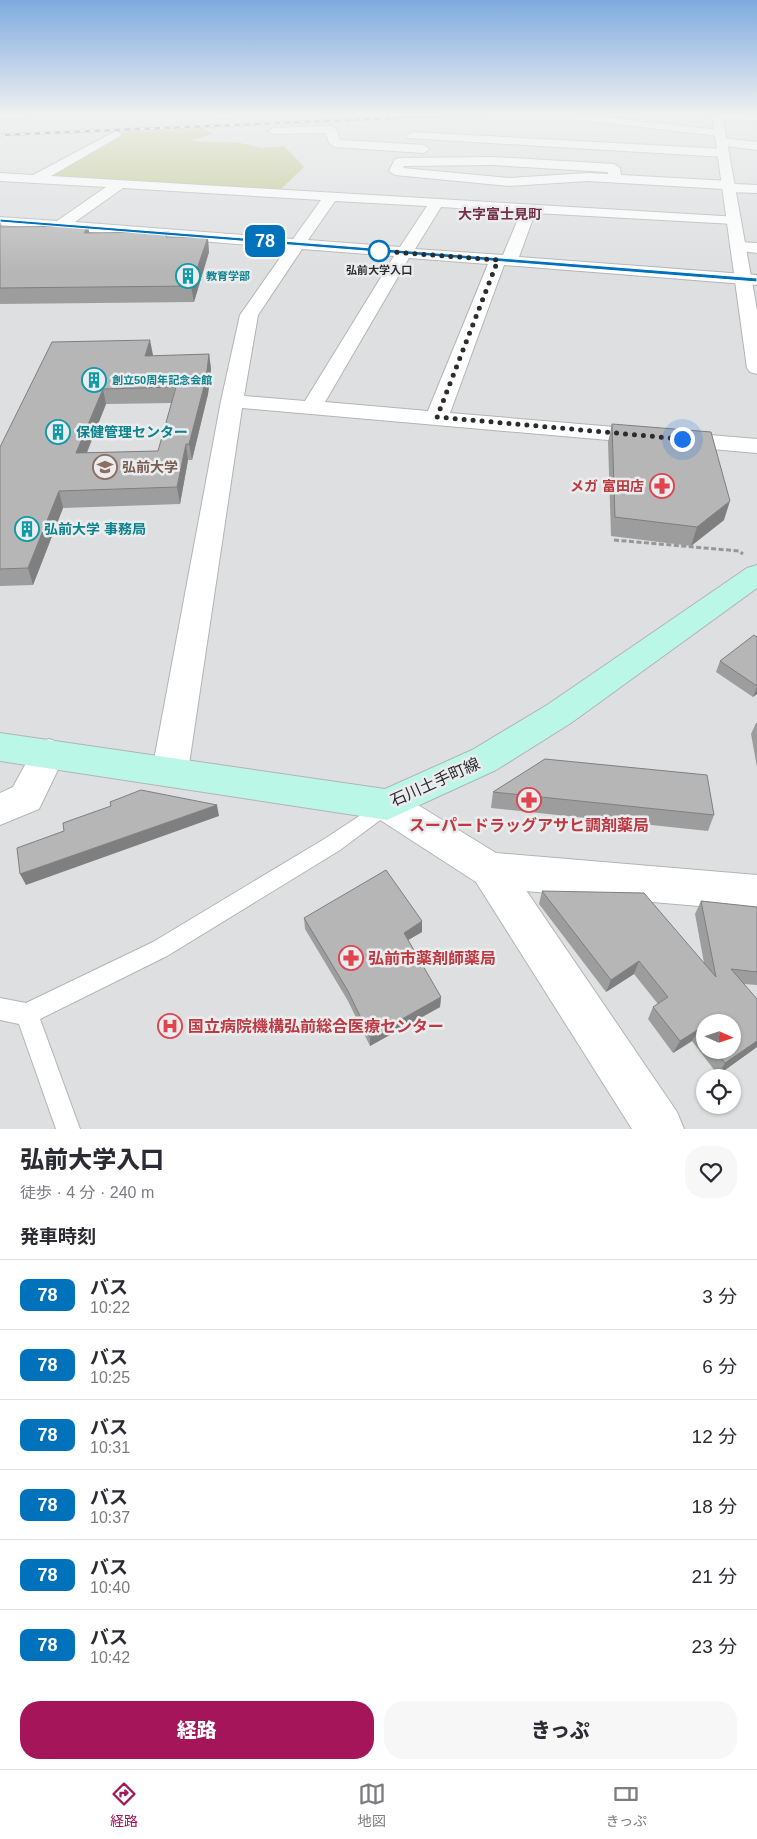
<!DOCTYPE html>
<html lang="ja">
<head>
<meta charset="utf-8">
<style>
  :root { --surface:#fff; --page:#f7f7f7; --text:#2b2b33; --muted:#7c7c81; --line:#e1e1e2; --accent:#a41559 }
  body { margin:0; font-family:Helvetica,"Noto Sans JP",sans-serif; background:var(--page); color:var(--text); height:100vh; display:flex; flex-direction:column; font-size:19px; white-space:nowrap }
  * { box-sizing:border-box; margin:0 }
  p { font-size:16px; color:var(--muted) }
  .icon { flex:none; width:28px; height:28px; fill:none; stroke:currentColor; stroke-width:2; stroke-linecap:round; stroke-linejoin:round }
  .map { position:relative; height:1129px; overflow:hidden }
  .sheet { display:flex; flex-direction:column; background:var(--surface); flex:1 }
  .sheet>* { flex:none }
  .badge { padding:0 10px; border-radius:8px; font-size:18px; line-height:32px }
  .needle { width:32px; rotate:93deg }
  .tools { position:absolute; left:696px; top:1014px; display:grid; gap:10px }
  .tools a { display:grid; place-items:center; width:45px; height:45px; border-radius:50%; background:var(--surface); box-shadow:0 1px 4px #0004; font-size:25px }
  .you { position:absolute; width:25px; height:25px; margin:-12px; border:4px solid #fff; border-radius:50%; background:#1a73e8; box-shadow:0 0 0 8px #1a73e833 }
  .map>.badge { position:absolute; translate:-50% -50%; box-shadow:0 0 0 2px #fff }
  h2 { padding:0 20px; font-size:19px; line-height:45px }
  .round { display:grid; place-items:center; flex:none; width:52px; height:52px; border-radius:20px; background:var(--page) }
  .summary { display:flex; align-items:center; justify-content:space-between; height:85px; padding:0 20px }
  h1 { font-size:24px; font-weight:800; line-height:38px }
  .action { display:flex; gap:10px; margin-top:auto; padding:10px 20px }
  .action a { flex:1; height:58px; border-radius:20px; background:var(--accent); color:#fff; font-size:20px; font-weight:800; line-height:58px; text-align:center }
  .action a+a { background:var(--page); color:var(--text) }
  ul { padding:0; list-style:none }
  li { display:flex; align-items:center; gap:15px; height:70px; padding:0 20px; border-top:1px solid var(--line) }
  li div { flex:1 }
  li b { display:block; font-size:19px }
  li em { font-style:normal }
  li .badge { min-width:55px; font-weight:700; text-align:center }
  .dock { display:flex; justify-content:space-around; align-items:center; height:70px; border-top:1px solid var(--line); background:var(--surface); font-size:14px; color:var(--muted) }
  .dock a { display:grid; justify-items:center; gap:2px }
  .dock .on { color:var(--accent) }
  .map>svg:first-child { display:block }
  .green { fill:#bec687 }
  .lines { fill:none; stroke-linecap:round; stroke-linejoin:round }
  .service-casing { stroke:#b3b4b5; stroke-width:2 }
  .minor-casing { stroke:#b3b4b5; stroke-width:2 }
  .tertiary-casing { stroke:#b3b4b5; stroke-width:2 }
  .secondary-casing { stroke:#b3b4b5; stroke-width:2 }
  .path { stroke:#979798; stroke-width:3; stroke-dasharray:5 2.5; stroke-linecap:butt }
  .service { fill:#fff; fill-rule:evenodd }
  .minor { fill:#fff; fill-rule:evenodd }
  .tertiary { fill:#fff; fill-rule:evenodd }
  .secondary { fill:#bbf7e6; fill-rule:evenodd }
  .rail-casing { stroke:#585859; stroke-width:2.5 }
  .rail { stroke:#ebeced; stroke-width:2; stroke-dasharray:5; stroke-linecap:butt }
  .wall { fill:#9d9d9d; fill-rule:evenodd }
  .shaded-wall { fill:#7f7f80 }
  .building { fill:#b6b6b7; stroke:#7f7f80; fill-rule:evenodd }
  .line { fill:#0072bc; stroke:#fff }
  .walk { stroke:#2c2c2d; stroke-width:5; stroke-dasharray:0 9 }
  .stop-dot { fill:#fff; stroke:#0072bc; stroke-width:2.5 }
  .labels { text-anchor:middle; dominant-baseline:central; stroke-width:5; stroke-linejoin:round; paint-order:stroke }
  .far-stop-label { font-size:11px; font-weight:bold; fill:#2c2c2d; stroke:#ebeced }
  .far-culture-label { font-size:11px; font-weight:bold; fill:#0d838f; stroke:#ebeced; text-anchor:start }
  .far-quarter-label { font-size:14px; font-weight:bold; fill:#732f48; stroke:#ebeced }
  .culture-label { font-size:14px; font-weight:bold; fill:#0d838f; stroke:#ebeced; text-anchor:start }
  .education-label { font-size:14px; font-weight:bold; fill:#785e54; stroke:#ebeced; text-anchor:start }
  .health-label { font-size:14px; font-weight:bold; fill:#be3a42; stroke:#ebeced; text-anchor:end }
  .near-street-label { font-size:16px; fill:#2c2c2d; stroke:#ebeced }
  .near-health-label { font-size:16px; font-weight:bold; fill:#be3a42; stroke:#ebeced; text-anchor:start }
</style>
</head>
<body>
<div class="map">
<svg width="757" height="1129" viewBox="0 0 757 1129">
  <rect width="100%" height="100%" fill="#dedfe0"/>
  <path class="green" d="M 203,128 L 213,134 L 189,141 L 240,143 L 262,148 L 284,146 L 304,167 L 280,190 L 47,176 L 124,132 Z"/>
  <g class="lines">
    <defs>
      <path id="service" d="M 385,799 L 391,802 L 394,807 L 391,812 L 340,850 L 167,956 L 40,1019 L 80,1129 L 56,1129 L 19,1024 L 0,1020 L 0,998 L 26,1003 L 153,942 L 326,838 Z"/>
      <path id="minor" d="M 0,114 L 33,114 L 28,117 L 0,119 Z
        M 218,114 L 228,114 L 226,119 L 218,119 Z
        M 714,114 L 757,114 L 757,120 L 718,119 L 714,118 Z
        M 584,115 L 719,130 L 725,133 L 719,136 L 580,120 L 578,118 Z
        M 330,126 L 336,129 L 340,140 L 424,145 L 430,149 L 424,153 L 335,147 L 329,143 L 326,133 L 274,134 L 268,131 L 274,128 Z
        M 116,131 L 122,134 L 120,136 L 51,176 L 739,217 L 741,220 L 734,224 L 535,213 L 519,257 L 757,275 L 757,285 L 504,265 L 450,413 L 757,439 L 757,453 L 242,408 L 188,771 L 182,781 L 170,785 L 158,781 L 152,771 L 221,401 L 240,315 L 287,248 L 0,225 L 0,217 L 57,221 L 106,187 L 0,181 L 0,173 L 33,175 ZM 123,188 L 321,200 L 293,239 L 75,222 ZM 335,201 L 427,206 L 400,247 L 308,240 ZM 441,207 L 521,212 L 503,255 L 415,249 ZM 302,249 L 394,256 L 305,401 L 244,396 L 258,315 ZM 409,258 L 488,264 L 428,411 L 325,402 Z
        M 412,132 L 724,149 L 730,153 L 724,157 L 408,138 L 406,136 Z
        M 722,138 L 757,142 L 757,150 L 718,145 L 716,142 Z
        M 493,157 L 614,164 L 620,168 L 621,175 L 729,181 L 735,184 L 757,185 L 757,193 L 729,192 L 723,189 L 588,181 L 509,186 L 395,175 L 389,171 L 395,159 L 399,158 ZM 493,165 L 608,172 L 608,174 L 588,173 L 509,178 L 403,168 L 404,166 Z
        M 738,242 L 757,243 L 757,253 L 732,250 L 730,247 Z
        M 49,739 L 61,743 L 66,753 L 39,809 L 0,825 L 0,793 L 13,787 L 37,743 Z
        M 490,852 L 504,858 L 677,1112 L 684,1129 L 632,1129 L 476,882 L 471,870 L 476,858 Z"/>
      <path id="tertiary" d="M 712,114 L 722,114 L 757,310 L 757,374 L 750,372 L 747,368 Z
        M 387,790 L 400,794 L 496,853 L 757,875 L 757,911 L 490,888 L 476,882 L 374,816 L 369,805 L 374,794 Z"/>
      <path id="secondary" d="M 757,565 L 757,588 L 571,723 L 496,770 L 387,820 L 0,761 L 0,733 L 385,789 L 472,750 L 547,705 L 747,568 Z"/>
    </defs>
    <use href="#service" class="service-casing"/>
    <use href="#minor" class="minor-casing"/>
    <use href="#tertiary" class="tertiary-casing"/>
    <use href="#secondary" class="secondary-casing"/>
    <path class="path" d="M 614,540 L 739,551 L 743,554"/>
    <use href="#service" class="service"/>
    <use href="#minor" class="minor"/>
    <use href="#tertiary" class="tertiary"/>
    <use href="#secondary" class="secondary"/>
    <defs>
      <path id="rail" d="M 0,135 L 487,114"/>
    </defs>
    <use href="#rail" class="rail-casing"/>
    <use href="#rail" class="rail"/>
  </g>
  <path class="wall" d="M 0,221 L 2,227 L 170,237 L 209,252 L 194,302 L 0,304 Z
    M 209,354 L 211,369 L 208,394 L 192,460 L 188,460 L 180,504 L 63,508 L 33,585 L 0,586 L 0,447 L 153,355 L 152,356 ZM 172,403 L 158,451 L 87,453 L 106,404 Z
    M 612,424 L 724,520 L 691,546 L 611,536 L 608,442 Z
    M 757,637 L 757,694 L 753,697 L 716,672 L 720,661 Z
    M 756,723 L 757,723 L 757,767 L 751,734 Z
    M 493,792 L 714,815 L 708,831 L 491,808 Z
    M 542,891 L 704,963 L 695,914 L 701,901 L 757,907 L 757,985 L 744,984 L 757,1047 L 718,1075 L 692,1041 L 673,1053 L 648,1019 L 653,1007 L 658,1004 L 634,974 L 606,992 L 539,904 ZM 705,1022 L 732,1050 L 705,1050 Z
    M 304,918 L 422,932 L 408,940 L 441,997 L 440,1007 L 370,1046 L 348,1001 L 305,929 Z"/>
  <path class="shaded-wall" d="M 88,226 L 91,240 L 84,233 Z
    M 208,237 L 209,252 L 194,302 L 191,286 Z
    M 150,340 L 153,355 L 147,371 L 145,356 Z
    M 209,354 L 211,369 L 208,394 L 192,460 L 189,444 Z
    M 103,389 L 106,404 L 80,469 L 76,453 Z
    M 186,444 L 188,460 L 180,504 L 177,487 Z
    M 59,491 L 63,508 L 33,585 L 28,568 Z
    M 730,501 L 724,520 L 691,546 L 697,527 Z
    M 757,687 L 757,694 L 753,697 Z
    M 217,805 L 219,816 L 26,885 L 20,874 Z
    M 422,921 L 422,932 L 403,943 L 404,933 Z
    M 639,961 L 634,974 L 606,992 L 611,980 Z
    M 441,997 L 440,1007 L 370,1046 L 370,1037 Z
    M 699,1029 L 692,1041 L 673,1053 L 680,1041 Z
    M 757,1041 L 757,1047 L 718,1075 L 725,1063 Z"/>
  <path class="building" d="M 88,226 L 84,233 L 169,232 L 166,237 L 208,237 L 191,286 L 0,288 L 0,227 Z
    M 150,340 L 145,356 L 209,354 L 206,379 L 189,444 L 186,444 L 177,487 L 59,491 L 28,568 L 0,569 L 0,447 L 52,342 ZM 176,387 L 158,451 L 76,453 L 103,389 Z
    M 612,424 L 711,432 L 730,501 L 697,527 L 615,517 Z
    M 754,635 L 757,637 L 757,686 L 720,661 Z
    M 545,759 L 707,775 L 714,815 L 493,792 Z
    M 141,790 L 217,805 L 20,874 L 17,848 L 64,831 L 63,823 L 111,806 L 110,802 Z
    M 386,870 L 422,921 L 404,933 L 441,997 L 370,1037 L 348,991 L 304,918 Z
    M 542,891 L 644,893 L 716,977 L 701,901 L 757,907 L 757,972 L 731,969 L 757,999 L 757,1041 L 725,1063 L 715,1050 L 732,1050 L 732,1022 L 705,1022 L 705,1037 L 699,1029 L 680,1041 L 653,1007 L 668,997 L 639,961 L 611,980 Z"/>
  <linearGradient id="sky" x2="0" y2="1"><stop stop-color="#7faadf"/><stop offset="0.42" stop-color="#f0f1f1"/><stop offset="1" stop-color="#f0f1f1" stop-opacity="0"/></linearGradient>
  <rect width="757" height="272" fill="url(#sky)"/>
  <path class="line" d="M 0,219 L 757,278 L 757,282 L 0,222 Z"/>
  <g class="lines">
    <path class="walk" d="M 379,251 L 498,260 L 437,417 L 682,439"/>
  </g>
  <defs>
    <symbol id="building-ring" viewBox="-11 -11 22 22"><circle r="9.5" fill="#ebeced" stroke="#0f9aa8" stroke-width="1.5"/><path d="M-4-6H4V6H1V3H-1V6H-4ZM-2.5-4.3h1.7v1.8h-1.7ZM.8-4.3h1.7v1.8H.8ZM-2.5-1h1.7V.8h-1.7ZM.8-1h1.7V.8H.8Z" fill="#0f9aa8"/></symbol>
    <symbol id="university-ring" viewBox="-11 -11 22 22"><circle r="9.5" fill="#ebeced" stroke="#8d6e63" stroke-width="1.5"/><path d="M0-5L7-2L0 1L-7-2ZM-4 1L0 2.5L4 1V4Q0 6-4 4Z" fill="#8d6e63"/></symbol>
    <symbol id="pharmacy-ring" viewBox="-11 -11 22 22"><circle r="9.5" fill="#ebeced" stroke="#e0444e" stroke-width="1.5"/><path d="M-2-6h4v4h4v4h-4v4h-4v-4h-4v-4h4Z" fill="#e0444e"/></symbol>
    <symbol id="hospital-ring" viewBox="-11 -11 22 22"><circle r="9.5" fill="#ebeced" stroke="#e0444e" stroke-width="1.5"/><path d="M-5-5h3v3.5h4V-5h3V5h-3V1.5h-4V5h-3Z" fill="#e0444e"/></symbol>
  </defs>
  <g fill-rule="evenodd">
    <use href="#building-ring" x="174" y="262" width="28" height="28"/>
    <use href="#building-ring" x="80" y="366" width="28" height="28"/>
    <use href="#building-ring" x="44" y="418" width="28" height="28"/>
    <use href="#university-ring" x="91" y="453" width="28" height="28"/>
    <use href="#pharmacy-ring" x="648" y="472" width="28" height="28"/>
    <use href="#building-ring" x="13" y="515" width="28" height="28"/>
    <use href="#pharmacy-ring" x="515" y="786" width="28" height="28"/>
    <use href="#pharmacy-ring" x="337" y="944" width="28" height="28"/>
    <use href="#hospital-ring" x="156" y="1012" width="28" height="28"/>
  </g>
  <circle class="stop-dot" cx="379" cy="251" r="10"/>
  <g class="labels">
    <g class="far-stop-label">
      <text x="379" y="270">弘前大学入口</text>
    </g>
    <g class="far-culture-label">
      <text x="206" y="276">教育学部</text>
      <text x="112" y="380">創立50周年記念会館</text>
    </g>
    <g class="far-quarter-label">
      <text x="500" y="214">大字富士見町</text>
    </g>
    <g class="culture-label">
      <text x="76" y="432">保健管理センター</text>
      <text x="44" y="529">弘前大学 事務局</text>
    </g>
    <g class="education-label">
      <text x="122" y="467">弘前大学</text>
    </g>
    <g class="health-label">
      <text x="644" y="486">メガ 富田店</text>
    </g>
    <g class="near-street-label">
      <text transform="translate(435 782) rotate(-24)">石川土手町線</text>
    </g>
    <g class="near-health-label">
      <text x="529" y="825" text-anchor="middle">スーパードラッグアサヒ調剤薬局</text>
      <text x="368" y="958">弘前市薬剤師薬局</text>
      <text x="188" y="1026">国立病院機構弘前総合医療センター</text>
    </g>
  </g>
</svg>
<div class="tools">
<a><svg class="needle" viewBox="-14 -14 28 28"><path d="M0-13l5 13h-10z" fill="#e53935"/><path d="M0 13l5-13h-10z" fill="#7c7c81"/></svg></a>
<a><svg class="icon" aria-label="locate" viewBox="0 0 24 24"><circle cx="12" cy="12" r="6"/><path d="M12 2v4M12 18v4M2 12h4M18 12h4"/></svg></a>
</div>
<div class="you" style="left:682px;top:439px"></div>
<b class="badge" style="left:265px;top:241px;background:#0072bc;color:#fff">78</b>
</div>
<section class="sheet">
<div class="summary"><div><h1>弘前大学入口</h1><p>徒歩 · 4 分 · 240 m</p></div><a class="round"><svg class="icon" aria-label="heart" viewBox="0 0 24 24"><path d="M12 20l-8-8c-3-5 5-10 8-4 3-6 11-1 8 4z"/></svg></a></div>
<h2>発車時刻</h2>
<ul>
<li><span class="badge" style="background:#0072bc;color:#fff">78</span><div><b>バス</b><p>10:22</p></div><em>3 分</em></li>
<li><span class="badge" style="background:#0072bc;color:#fff">78</span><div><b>バス</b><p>10:25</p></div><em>6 分</em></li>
<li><span class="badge" style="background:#0072bc;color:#fff">78</span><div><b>バス</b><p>10:31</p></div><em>12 分</em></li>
<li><span class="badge" style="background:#0072bc;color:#fff">78</span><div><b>バス</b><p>10:37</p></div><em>18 分</em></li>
<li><span class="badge" style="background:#0072bc;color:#fff">78</span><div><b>バス</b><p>10:40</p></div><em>21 分</em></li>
<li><span class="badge" style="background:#0072bc;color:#fff">78</span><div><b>バス</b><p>10:42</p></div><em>23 分</em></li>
</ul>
<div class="action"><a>経路</a><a>きっぷ</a></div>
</section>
<nav class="dock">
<a class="on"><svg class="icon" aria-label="directions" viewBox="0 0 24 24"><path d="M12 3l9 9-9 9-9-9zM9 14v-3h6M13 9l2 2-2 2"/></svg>経路</a>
<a><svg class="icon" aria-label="map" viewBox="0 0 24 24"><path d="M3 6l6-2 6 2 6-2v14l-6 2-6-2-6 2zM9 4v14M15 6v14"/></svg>地図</a>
<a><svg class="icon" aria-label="tickets" viewBox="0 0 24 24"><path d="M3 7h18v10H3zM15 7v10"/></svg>きっぷ</a>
</nav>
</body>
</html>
